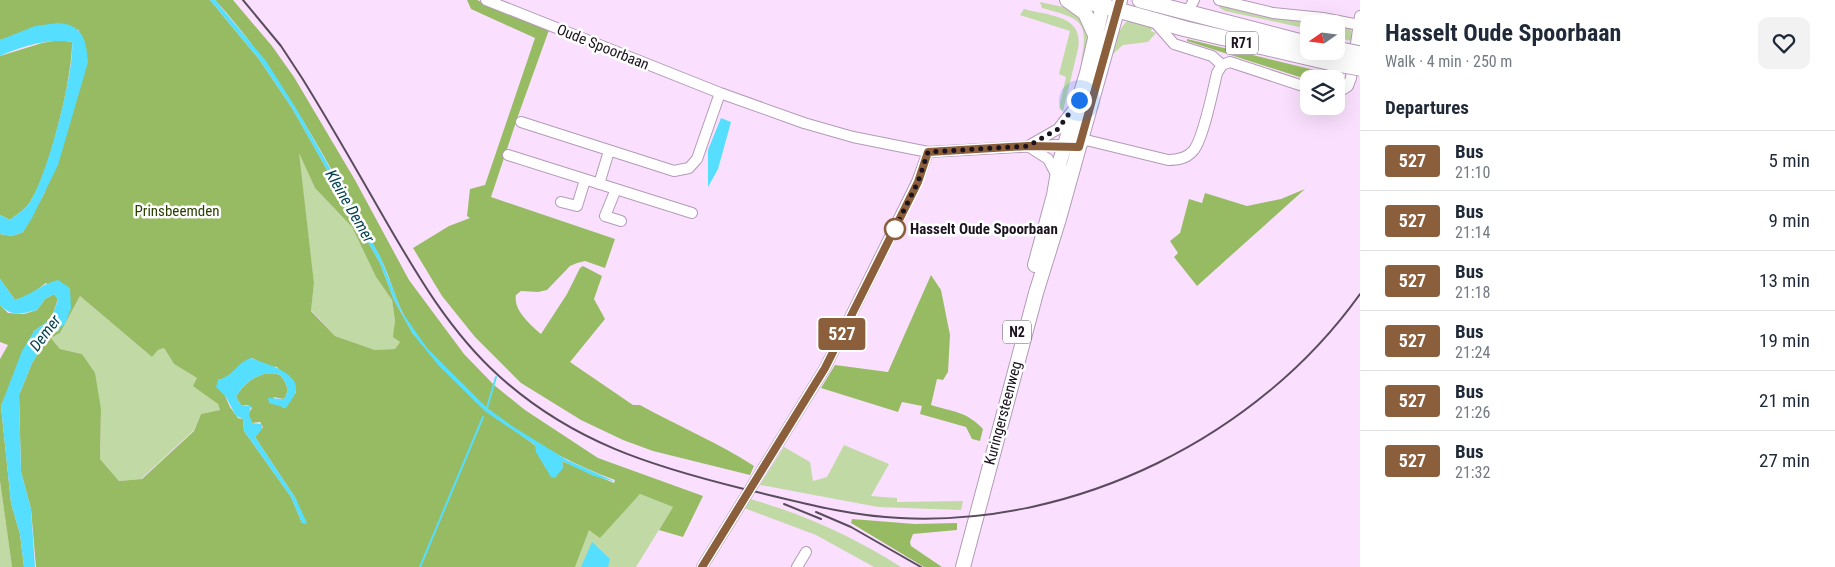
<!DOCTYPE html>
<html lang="en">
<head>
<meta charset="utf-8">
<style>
  :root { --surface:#fff; --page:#f2f2f3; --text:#1f2937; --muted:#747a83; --line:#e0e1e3 }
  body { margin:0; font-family:"Roboto Condensed",sans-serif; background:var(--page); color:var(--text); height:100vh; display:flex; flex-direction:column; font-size:19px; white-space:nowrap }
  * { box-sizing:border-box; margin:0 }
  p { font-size:16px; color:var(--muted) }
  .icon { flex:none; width:28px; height:28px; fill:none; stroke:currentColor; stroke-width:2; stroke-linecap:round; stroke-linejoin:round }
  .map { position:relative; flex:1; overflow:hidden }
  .details { display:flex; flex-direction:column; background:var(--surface); width:475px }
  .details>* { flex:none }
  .badge { padding:0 10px; border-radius:4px; font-size:18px; line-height:32px }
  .needle { width:32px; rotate:256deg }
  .buttons { position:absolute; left:1300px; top:15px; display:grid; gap:10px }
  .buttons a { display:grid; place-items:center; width:45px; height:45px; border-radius:10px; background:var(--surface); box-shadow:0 5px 20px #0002; font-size:25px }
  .you { position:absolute; width:25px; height:25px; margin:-12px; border:4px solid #fff; border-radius:50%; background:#1a73e8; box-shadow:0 0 0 8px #1a73e833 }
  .map>.badge { position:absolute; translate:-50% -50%; box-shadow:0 0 0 2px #fff }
  h2 { padding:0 25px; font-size:19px; line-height:45px }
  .round { display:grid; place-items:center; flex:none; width:52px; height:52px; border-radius:10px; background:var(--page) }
  .summary { display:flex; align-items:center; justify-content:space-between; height:85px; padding:0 25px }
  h1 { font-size:24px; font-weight:700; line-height:38px }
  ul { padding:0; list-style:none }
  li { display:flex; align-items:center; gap:15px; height:60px; padding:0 25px; border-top:1px solid var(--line) }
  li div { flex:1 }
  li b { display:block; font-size:19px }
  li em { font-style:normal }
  li .badge { min-width:55px; font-weight:700; text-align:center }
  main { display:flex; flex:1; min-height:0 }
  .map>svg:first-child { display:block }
  .green { fill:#c1d9a4 }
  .forest { fill:#97bb62; fill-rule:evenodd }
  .water { fill:#56defe }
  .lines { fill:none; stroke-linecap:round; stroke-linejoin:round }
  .stream { stroke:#56defe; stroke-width:2 }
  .minor-casing { stroke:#b39ab6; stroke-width:12 }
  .major-casing { stroke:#b39ab6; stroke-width:16 }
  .highway-casing { stroke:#b39ab6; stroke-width:17 }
  .minor { stroke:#fff; stroke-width:10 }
  .major { stroke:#fff; stroke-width:14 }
  .highway { stroke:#fff; stroke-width:15 }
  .rail { stroke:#5a4c5d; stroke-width:2 }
  .highway-bridge-casing { stroke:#b39ab6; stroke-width:17; stroke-linecap:butt }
  .highway-bridge { stroke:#fff; stroke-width:15 }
  .line-casing { stroke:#fff; stroke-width:11 }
  .line { stroke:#8b5e3c; stroke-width:8 }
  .walk { stroke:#1c131e; stroke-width:5; stroke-dasharray:0 9 }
  .stop-dot { fill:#fff; stroke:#8b5e3c; stroke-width:2.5 }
  .labels { text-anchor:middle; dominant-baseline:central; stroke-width:5; stroke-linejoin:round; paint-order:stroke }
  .shield { fill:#fff; stroke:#605a62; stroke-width:1 }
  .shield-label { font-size:14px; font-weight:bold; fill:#1c131e }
  .street-label { font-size:15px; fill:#1c131e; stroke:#fff }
  .park-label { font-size:15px; fill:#2b4100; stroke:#fff }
  .stop-label { font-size:15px; font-weight:bold; fill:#1c131e; stroke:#fff; text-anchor:start }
  .water-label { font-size:16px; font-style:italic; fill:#003f4c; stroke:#fff }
</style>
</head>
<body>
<main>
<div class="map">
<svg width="1360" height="567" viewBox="0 0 1360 567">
  <rect width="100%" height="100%" fill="#fae0fe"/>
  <path class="green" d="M 1040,2 L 1068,8 L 1080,14 L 1089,38 L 1084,63 L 1081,63 C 1089,20 1082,19 1042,8 Z
    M 1217,3 L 1351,25 L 1352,41 L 1336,38 L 1336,24 L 1309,24 L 1309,29 L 1225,11 L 1220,8 Z
    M 1024,9 C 1050,16 1084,15 1078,49 L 1063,111 L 1059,108 L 1066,77 L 1059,74 L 1070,31 L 1020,15 Z
    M 1130,19 L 1136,19 L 1152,28 L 1151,31 L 1156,33 L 1148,42 L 1123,45 L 1112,55 C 1115,42 1118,27 1130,19 Z
    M 298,150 L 315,188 L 352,227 L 376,277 L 392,300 L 395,321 L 394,337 L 400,342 L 395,349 L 375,350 L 335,336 L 311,310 L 314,283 Z
    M 80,296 L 152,357 L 158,350 L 164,348 L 174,364 L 197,378 L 209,397 L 218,404 L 220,410 L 201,414 L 194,430 L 141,479 L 119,481 L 100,459 L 101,409 L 82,354 L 60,349 L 51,338 L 60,333 Z
    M 844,445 L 889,464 L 871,496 L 897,498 L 897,502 L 963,501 L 961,510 L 878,507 L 760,485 L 784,447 L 810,462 L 813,481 L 827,477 Z
    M 0,481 L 12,567 L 0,567 Z
    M 640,494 L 673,507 L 636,567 L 575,567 L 589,529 L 600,537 Z
    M 750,499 C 804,514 854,537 901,567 L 874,567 L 816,535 L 744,508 Z"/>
  <path class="forest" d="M 0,0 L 210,0 L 259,59 L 292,108 L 380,263 L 394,300 L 413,334 L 476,402 L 536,446 L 545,467 L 563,468 L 562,461 L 614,483 L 615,480 C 537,452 463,399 414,332 C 396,307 392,279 378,253 C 329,166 283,74 215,0 L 233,0 L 272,46 L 294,77 L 355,180 L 409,280 L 464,354 L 494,385 L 525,410 L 598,458 L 703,496 L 683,537 L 659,530 L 673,507 L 640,494 L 600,538 L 589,530 L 575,567 L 36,567 L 31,509 L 21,472 L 19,395 L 32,363 L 49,336 L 58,331 L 71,308 L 46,283 L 30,295 L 15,300 L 0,279 L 0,234 L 12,236 L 23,232 L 45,192 L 79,30 L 13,36 L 0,40 ZM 299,153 L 315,188 L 352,227 L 376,277 L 392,300 L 395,321 L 393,337 L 400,342 L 395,349 L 375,350 L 335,336 L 311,311 L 314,283 ZM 80,296 L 152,357 L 158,350 L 164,348 L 174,364 L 197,378 L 193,386 L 218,404 L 220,410 L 201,414 L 194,431 L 142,479 L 119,481 L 100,459 L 101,409 L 95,373 L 82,354 L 60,349 L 51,338 L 60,333 ZM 252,358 L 267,366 L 277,367 L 296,392 L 284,408 L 273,397 L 284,399 C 290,390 287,383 280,375 C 263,368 244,382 236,397 L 241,405 L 248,405 L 252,408 L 248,414 L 252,423 L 260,422 L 263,427 L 255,437 L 296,499 L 302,523 L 291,497 L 244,431 L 243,419 L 238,418 L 230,407 L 218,380 C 233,377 238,364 252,358 Z
    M 467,0 L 477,0 L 549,30 L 518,116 L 491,197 L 615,239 L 605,268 L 585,261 L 577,263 L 570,266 L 547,290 L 538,292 L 521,291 L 516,295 C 513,310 531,325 541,334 L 567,294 L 580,268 L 583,266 L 602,276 L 594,299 L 605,319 L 570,362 L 633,405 L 640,405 C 678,426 717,442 754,466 L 750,475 L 653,451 L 623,440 L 581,420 L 521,383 L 475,337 L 442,296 L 413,248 L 449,226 L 470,218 L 467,216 L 470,189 L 485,185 L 535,38 L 471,9 Z
    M 1187,39 L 1347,78 L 1336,84 L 1336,79 L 1309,80 L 1187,41 Z
    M 59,40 L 72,42 C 73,75 49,175 30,202 C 26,209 16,215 10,220 L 0,215 L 0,56 L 42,43 Z
    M 1305,189 L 1197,286 L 1174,257 L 1178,253 L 1170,241 L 1180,233 L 1189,199 L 1202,203 L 1205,193 L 1247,206 L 1281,199 Z
    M 931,275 L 941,290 L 950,335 L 948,372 L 943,380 L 937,379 L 931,405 C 953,412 966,411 983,429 L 980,441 L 972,439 L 966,427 L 920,414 L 922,406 L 902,402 L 898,412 L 821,388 L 835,365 L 888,372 Z
    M 54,294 L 58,299 L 51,319 L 34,331 L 1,406 L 11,503 L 20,534 L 24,567 L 12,567 L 0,481 L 0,359 L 8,345 L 0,342 L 0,305 L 8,313 L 24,314 L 37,310 L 45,299 Z
    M 852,519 L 915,524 L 957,523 L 957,530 L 913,534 L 910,542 L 911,546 L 942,567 L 924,567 L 851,523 Z"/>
  <path class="water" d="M 210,0 L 215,0 L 266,61 L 297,110 L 380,256 L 402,312 L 427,348 L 487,408 L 512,426 L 567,460 L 616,482 L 594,476 L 562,461 L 563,468 L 555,478 L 551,477 L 536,452 L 535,445 L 486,412 L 439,366 L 413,334 L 394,300 L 380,263 L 292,108 L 259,59 Z
    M 58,23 C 83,25 86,39 88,62 L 58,165 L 32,218 L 23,232 L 12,236 L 0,234 L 0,215 L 10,220 C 16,215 26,209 30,202 C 47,177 75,71 72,42 C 48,38 22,46 0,56 L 0,40 L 35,26 Z
    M 721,118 L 731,122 L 718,169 L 708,187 L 708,150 Z
    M 0,279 L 15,300 C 31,295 42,284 58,280 L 70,288 L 71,308 L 65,324 L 49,336 L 32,363 L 19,395 L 21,472 L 31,509 L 35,567 L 24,567 L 20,534 L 11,503 L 1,406 L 22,351 L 34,331 L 51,319 L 58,300 L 54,294 L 45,299 L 37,310 C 21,314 12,317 0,305 Z
    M 251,358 C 264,364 298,371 296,390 C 295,396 289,403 286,408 L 269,403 L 268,398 L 284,399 C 290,390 287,383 280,375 C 263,368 244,382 236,397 L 241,405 L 251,406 L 249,414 L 252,423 L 262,424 L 262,429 L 255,437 L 296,499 L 307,523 L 305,524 L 302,523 L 291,497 L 244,431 L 243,419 L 236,416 L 226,397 L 216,387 L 218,380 C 234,376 237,362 251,358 Z
    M 592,542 L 610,559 L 608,567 L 581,567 Z"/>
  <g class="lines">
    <path class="stream" d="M 487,408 L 496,377
      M 420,567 L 483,417"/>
    <defs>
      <path id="minor" d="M 486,0 L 720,93 L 804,123 L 853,137 L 928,152 L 1056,145 L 1079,147 L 1086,140 L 1168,160 C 1177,160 1186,159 1193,151 C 1203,140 1213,90 1217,73 L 1222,65
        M 1219,0 L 1273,13 L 1323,18 L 1360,25
        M 1187,13 L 1194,0
        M 1154,21 L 1174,44 L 1212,56 L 1222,65
        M 1222,65 L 1230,62 L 1309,88
        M 1336,94 L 1348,86 L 1351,78 L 1360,16
        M 521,122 L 674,171 L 689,168 L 697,159 L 720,93
        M 1030,145 L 1058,129 L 1072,111
        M 1028,146 L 1048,159 L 1057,176
        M 508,155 L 692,213
        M 599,184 L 609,151
        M 616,189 L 605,216 L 621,221
        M 561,202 L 577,206 L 585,180
        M 702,567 L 825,368 L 917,182 L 928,152
        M 797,567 L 806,552"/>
      <path id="major" d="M 1067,0 L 1085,13 L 1095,35
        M 1035,265 L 1054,195 L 1060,161 L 1087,73 L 1104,0
        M 963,567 L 1036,293 L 1058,222 L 1120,0"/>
      <path id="highway" d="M 1082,0 L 1186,29 L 1332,63
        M 1140,0 L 1309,44"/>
    </defs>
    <use href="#minor" class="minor-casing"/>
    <use href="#major" class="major-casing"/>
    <use href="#highway" class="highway-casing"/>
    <use href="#minor" class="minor"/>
    <use href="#major" class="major"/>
    <use href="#highway" class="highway"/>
    <path class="rail" d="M 243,0 L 281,46 L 302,78 C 330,123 356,169 383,216 C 416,273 449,331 499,376 C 572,442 651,466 744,489 C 796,501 847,516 900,518 C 1076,527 1258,437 1360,294
      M 784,504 L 821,519
      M 816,512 L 851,527 L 921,567"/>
    <defs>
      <path id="highway-bridge" d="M 1336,49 L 1360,54
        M 1332,63 L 1360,68"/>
    </defs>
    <use href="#highway-bridge" class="highway-bridge-casing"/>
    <use href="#highway-bridge" class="highway-bridge"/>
  </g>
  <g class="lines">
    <defs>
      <path id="line" d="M 702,567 L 825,368 L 918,182 L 928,152 L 1028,146 L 1079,147 L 1120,0"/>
    </defs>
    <use href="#line" class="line-casing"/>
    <use href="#line" class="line"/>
    <path class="walk" d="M 895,229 L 893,232 L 918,182 L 928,152 L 1028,146 L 1058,129 L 1079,100"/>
  </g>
  <circle class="stop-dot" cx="895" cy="229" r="10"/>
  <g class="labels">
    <g class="shield">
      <rect x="1226" y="31.5" width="32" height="23" rx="4"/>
      <rect x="1003" y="320.5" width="28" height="23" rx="4"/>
    </g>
    <g class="shield-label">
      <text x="1242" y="43">R71</text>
      <text x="1017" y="332">N2</text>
    </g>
    <g class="street-label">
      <text transform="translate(603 47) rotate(22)">Oude Spoorbaan</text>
      <text transform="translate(1003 413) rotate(-75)">Kuringersteenweg</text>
    </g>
    <g class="park-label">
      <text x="177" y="211">Prinsbeemden</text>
    </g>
    <g class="stop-label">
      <text x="910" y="229">Hasselt Oude Spoorbaan</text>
    </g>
    <g class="water-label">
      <text transform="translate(350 206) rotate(60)">Kleine Demer</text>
      <text transform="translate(45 333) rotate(-53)">Demer</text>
    </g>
  </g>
</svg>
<div class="buttons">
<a><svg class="needle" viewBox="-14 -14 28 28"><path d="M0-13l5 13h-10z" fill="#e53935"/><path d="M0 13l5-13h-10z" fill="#747a83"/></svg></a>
<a><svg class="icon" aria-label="layers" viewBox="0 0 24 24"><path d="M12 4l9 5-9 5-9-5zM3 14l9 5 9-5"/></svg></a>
</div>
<div class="you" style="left:1079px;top:100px"></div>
<b class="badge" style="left:842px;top:334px;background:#8b5e3c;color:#fff">527</b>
</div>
<section class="details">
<div class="summary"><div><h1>Hasselt Oude Spoorbaan</h1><p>Walk · 4 min · 250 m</p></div><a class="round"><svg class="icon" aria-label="heart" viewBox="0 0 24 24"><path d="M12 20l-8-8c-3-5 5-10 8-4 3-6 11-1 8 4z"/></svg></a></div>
<h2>Departures</h2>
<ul>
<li><span class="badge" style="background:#8b5e3c;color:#fff">527</span><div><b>Bus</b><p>21:10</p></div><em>5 min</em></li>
<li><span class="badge" style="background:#8b5e3c;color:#fff">527</span><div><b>Bus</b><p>21:14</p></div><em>9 min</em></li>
<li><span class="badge" style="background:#8b5e3c;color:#fff">527</span><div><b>Bus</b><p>21:18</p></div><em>13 min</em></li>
<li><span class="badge" style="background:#8b5e3c;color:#fff">527</span><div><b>Bus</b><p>21:24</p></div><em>19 min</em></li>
<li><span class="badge" style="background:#8b5e3c;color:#fff">527</span><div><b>Bus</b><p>21:26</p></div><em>21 min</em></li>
<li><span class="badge" style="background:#8b5e3c;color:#fff">527</span><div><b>Bus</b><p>21:32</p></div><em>27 min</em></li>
</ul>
</section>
</main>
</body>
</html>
